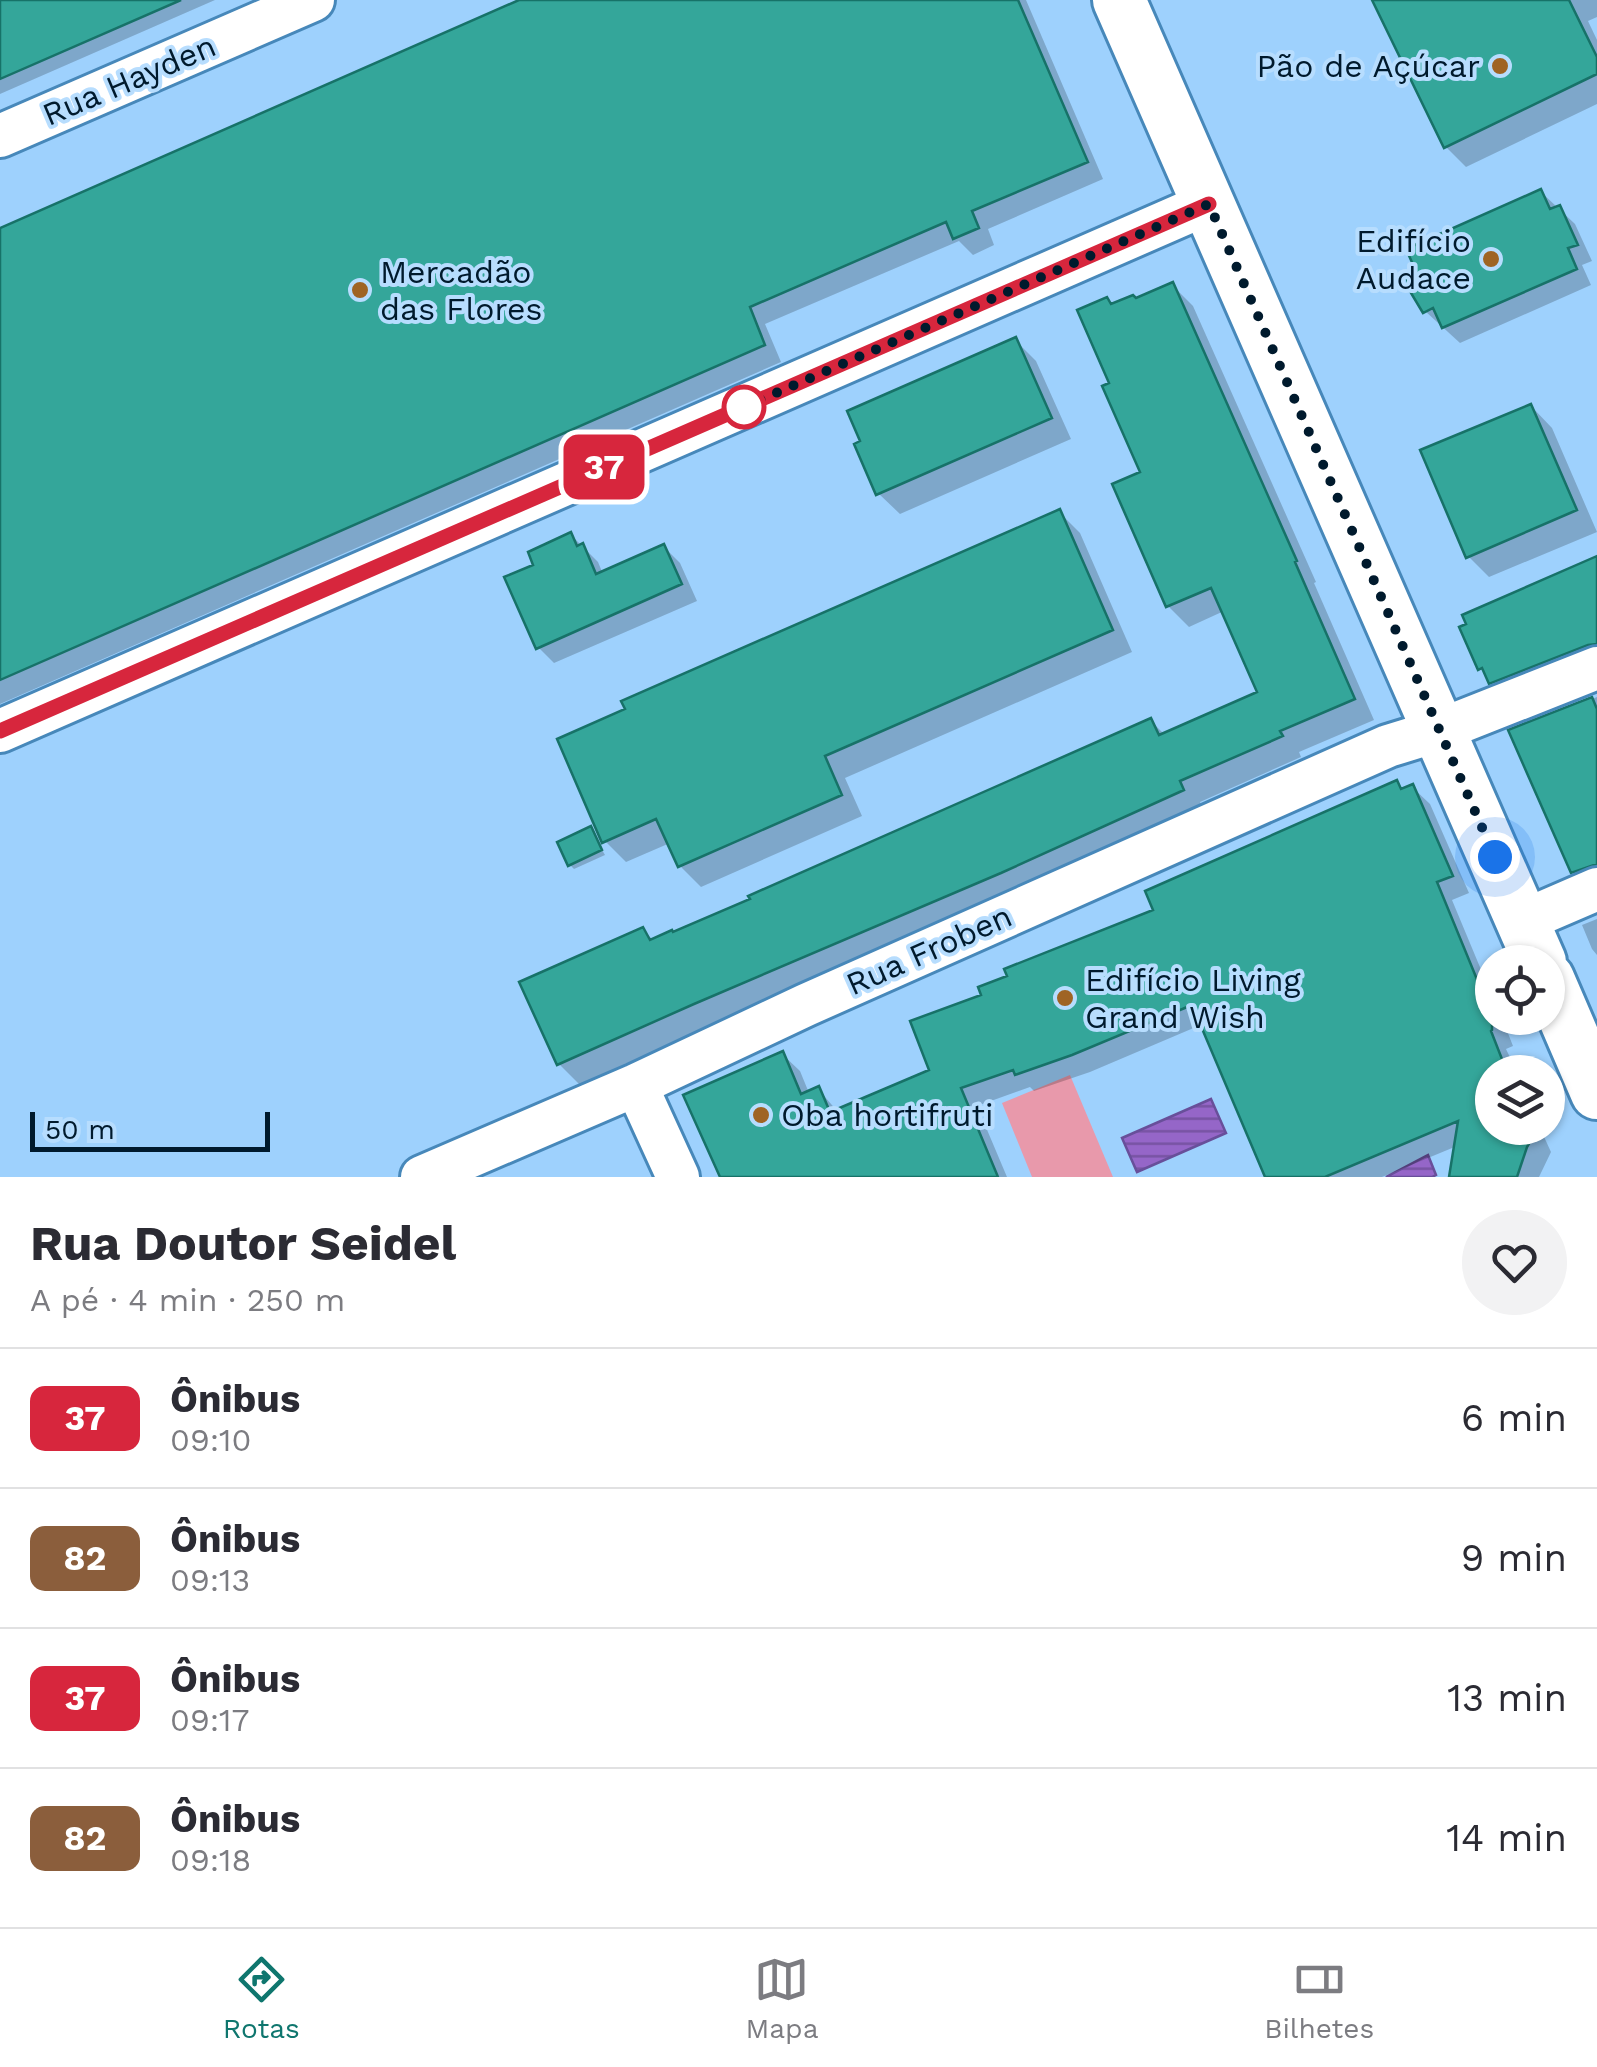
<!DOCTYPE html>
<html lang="pt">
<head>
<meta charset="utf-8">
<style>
  :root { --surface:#fff; --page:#f2f2f3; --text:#2b2b33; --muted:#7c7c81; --line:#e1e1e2; --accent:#0f766e }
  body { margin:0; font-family:"Work Sans",sans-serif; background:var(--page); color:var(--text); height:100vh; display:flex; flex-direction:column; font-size:38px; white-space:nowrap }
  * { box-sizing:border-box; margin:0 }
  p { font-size:32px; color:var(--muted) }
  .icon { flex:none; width:55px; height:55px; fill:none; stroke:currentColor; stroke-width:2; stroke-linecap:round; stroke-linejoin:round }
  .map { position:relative; height:1177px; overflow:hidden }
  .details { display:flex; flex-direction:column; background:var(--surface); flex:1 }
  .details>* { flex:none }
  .badge { padding:0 20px; border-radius:15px; font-size:35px; line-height:65px }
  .tools { position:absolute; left:1475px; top:945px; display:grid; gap:20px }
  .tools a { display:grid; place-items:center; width:90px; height:90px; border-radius:50%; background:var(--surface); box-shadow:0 2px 8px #0004; font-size:50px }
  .scale { position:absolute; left:30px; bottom:25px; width:240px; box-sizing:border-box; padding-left:10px; border:5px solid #001a2d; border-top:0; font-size:28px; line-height:35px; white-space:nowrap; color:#001a2d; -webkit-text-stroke:8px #b7ddfe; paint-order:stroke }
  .you { position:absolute; width:50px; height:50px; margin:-25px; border:8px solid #fff; border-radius:50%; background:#1a73e8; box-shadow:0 0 0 15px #1a73e833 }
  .map>.badge { position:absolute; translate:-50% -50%; box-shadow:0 0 0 5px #fff }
  .round { display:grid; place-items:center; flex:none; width:105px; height:105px; border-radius:52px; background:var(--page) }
  .overview { display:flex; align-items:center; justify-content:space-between; height:170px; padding:0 30px }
  h1 { font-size:48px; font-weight:700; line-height:75px }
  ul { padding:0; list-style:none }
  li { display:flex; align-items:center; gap:30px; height:140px; padding:0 30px; border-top:2px solid var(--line) }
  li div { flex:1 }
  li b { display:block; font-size:38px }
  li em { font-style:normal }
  li .badge { min-width:110px; font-weight:700; text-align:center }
  .menu { display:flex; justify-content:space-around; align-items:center; height:140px; border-top:2px solid var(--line); background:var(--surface); font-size:28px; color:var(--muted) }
  .menu a { display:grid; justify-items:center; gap:5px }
  .menu .current { color:var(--accent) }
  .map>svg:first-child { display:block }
  .green { fill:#e899ab }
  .water { fill:url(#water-rules); stroke:#684f9a; stroke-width:2.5 }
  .shadow { fill:#0003 }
  .building { fill:#34a69a; stroke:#177268; stroke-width:2.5 }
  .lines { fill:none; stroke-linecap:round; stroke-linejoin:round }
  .minor-casing { stroke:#4788ba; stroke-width:48 }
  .major-casing { stroke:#4788ba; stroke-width:58 }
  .minor { stroke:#fff; stroke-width:42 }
  .major { stroke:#fff; stroke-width:52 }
  .line-casing { stroke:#fff; stroke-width:22 }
  .line { stroke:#d7263d; stroke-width:15 }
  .walk { stroke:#001a2d; stroke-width:10; stroke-dasharray:0 18 }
  .poi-dot { fill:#9f6424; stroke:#b7ddfe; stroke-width:4 }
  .stop-dot { fill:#fff; stroke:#d7263d; stroke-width:5 }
  .labels { text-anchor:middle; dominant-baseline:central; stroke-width:8; stroke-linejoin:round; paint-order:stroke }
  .poi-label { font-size:32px; fill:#001a2d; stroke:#b7ddfe; text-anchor:start }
  .street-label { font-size:32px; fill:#001a2d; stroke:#b7ddfe }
</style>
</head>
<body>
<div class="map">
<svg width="1597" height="1177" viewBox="0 0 1597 1177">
  <defs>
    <pattern id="water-rules" width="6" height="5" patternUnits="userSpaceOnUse" patternTransform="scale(2.5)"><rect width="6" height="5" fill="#9566c8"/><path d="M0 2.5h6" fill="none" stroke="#7753a3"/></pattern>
  </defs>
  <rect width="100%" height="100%" fill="#9ed1fd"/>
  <path class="green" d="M 1070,1075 L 1113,1177 L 1032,1177 L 1002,1103 Z"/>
  <path class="water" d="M 1211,1099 L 1226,1133 L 1137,1172 L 1122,1138 Z
    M 1428,1155 L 1436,1175 L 1432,1177 L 1386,1177 Z"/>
  <path class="shadow" d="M 0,0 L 215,0 L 0,94 Z
    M 525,0 L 1026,0 L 1103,179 L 988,229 L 994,245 L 973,255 L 959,241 L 765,324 L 781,362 L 0,704 L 0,230 Z
    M 1374,0 L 1597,0 L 1597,17 L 1588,21 L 1597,40 L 1597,104 L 1466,167 L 1446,147 Z
    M 1541,192 L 1575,224 L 1592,261 L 1582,265 L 1591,285 L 1460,343 L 1425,311 Z
    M 1172,285 L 1193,306 L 1316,582 L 1314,583 L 1374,720 L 1299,752 L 1301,757 L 1200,802 L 1204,811 L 1022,893 L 715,1024 L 580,1085 L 559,1064 L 643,930 L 654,941 L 673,935 L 1151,721 L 1165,735 L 1261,693 L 1224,611 L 1189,627 L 1168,606 L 1143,473 L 1112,384 L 1112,306 L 1136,301 Z
    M 1015,340 L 1036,361 L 1071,439 L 900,514 L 878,493 Z
    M 1531,406 L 1552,428 L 1597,532 L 1489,577 L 1468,556 Z
    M 1059,512 L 1080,533 L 1132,652 L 845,778 L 862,816 L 701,887 L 680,866 L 670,843 L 626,862 L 605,841 Z
    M 571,535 L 598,562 L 603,574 L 664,547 L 680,563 L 697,601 L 554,663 L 538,647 L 536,566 Z
    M 1597,559 L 1597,660 L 1505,696 L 1480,668 Z
    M 1597,697 L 1597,881 L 1587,886 L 1573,871 L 1511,732 Z
    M 1396,783 L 1403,790 L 1412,787 L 1430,804 L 1469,893 L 1452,900 L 1492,996 L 1492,1018 L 1502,1018 L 1513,1046 L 1506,1049 L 1517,1072 L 1492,1072 L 1492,1128 L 1540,1128 L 1551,1152 L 1539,1177 L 1452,1177 L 1457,1146 L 1382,1177 L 1268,1177 L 1203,1024 L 1090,1072 L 1034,1091 L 1030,1087 L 977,1106 L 1007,1177 L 722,1177 L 782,1054 L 800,1071 L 809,1093 L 818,1089 L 838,1112 L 933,1072 L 984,996 L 1156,912 Z
    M 590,829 L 605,855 L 574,869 L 570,865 Z
    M 1597,919 L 1597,955 L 1592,949 L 1582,925 Z"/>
  <path class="building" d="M 0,0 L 181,0 L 0,79 Z
    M 519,0 L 1018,0 L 1088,162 L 972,211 L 979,228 L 953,239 L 946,222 L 750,307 L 765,345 L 0,680 L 0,228 Z
    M 1372,0 L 1569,0 L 1597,57 L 1597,74 L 1444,148 Z
    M 1541,189 L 1550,209 L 1560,205 L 1578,245 L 1568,248 L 1577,269 L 1442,328 L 1433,308 L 1423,313 L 1411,293 L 1405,272 L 1415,269 L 1406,249 Z
    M 1173,282 L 1297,561 L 1295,562 L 1355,699 L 1280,731 L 1283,736 L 1180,781 L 1184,790 L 1001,873 L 694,1004 L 557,1065 L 519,982 L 643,927 L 650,940 L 672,930 L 673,932 L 750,899 L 748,896 L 1151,718 L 1159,735 L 1257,692 L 1211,588 L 1166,607 L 1112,484 L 1140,472 L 1102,386 L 1109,383 L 1077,310 L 1107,297 L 1111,304 L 1133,295 L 1136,298 Z
    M 1016,337 L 1052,418 L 876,495 L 854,444 L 860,441 L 847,411 Z
    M 1531,404 L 1577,510 L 1466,558 L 1420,450 Z
    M 1060,509 L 1113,630 L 825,756 L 842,795 L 678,867 L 656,819 L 602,843 L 557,739 L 625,709 L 621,701 Z
    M 571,532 L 577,546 L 583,543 L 596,574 L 664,544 L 682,584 L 536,649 L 504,577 L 533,565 L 528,552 Z
    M 1597,556 L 1597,644 L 1588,645 L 1489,684 L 1482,668 L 1478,670 L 1459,627 L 1466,624 L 1462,615 Z
    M 1592,697 L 1597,709 L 1597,864 L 1571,873 L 1508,730 Z
    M 1397,780 L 1401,789 L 1413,784 L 1453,876 L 1437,882 L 1492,1016 L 1492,1030 L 1491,1031 L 1507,1072 L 1492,1072 L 1492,1128 L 1538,1128 L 1527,1147 L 1517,1177 L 1449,1177 L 1458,1121 L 1325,1177 L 1265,1177 L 1192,1005 L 1072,1055 L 1015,1075 L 1013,1070 L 961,1088 L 998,1177 L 720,1177 L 683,1095 L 783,1051 L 801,1094 L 819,1086 L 830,1112 L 929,1070 L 910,1021 L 981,995 L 978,987 L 1007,976 L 1004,969 L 1153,910 L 1145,891 Z
    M 591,826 L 602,850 L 568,866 L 557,842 Z"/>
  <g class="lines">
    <defs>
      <path id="minor" d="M 0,136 L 313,0
        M 0,731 L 1209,203
        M 1523,921 L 1597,889
        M 636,1085 L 678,1177
        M 422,1177 L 636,1085 L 806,1005 L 1388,746 L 1440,730 L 1597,668"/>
      <path id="major" d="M 1119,0 L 1540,962
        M 1548,979 L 1597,1093"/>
    </defs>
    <use href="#minor" class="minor-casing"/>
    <use href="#major" class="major-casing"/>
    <use href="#minor" class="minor"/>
    <use href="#major" class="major"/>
  </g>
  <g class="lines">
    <defs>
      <path id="line" d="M 0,731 L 1209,204"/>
    </defs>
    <use href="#line" class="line-casing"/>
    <use href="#line" class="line"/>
    <path class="walk" d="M 744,407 L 1209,204 L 1495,857"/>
  </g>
  <g class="poi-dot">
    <circle cx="1500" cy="66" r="10"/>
    <circle cx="1491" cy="259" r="10"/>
    <circle cx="360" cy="290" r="10"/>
    <circle cx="1065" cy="998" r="10"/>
    <circle cx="761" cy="1115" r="10"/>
  </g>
  <circle class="stop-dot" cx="744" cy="407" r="20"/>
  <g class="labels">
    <g class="poi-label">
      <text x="1480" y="66" text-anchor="end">Pão de Açúcar</text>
      <text x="1471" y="241" text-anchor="end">Edifício<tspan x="1471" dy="37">Audace</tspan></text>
      <text x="380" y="272">Mercadão<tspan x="380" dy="37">das Flores</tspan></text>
      <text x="1085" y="980">Edifício Living<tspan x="1085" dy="37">Grand Wish</tspan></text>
      <text x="781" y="1115">Oba hortifruti</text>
    </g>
    <g class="street-label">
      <text transform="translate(129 80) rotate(-23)">Rua Hayden</text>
      <text transform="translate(929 950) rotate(-24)">Rua Froben</text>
    </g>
  </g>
</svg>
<div class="tools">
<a><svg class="icon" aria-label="locate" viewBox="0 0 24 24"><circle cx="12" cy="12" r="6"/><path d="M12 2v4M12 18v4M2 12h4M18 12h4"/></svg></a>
<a><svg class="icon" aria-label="layers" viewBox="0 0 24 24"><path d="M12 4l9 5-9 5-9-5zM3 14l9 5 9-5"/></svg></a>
</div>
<div class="scale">50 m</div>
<div class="you" style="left:1495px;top:857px"></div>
<b class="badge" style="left:604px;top:467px;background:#d7263d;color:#fff">37</b>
</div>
<section class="details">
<div class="overview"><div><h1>Rua Doutor Seidel</h1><p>A pé · 4 min · 250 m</p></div><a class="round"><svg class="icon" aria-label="heart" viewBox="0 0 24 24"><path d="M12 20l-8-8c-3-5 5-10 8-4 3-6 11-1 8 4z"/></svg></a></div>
<ul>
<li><span class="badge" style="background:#d7263d;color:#fff">37</span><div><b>Ônibus</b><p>09:10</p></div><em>6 min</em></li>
<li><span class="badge" style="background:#8b5e3c;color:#fff">82</span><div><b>Ônibus</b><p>09:13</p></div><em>9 min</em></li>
<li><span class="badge" style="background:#d7263d;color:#fff">37</span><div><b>Ônibus</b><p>09:17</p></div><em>13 min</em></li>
<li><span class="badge" style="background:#8b5e3c;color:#fff">82</span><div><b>Ônibus</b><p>09:18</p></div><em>14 min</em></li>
</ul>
</section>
<nav class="menu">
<a class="current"><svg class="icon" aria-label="directions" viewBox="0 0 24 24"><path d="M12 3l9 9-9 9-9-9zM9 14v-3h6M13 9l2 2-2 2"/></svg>Rotas</a>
<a><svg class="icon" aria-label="map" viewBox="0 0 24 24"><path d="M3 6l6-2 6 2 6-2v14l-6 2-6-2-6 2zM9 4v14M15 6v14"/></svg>Mapa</a>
<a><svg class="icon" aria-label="tickets" viewBox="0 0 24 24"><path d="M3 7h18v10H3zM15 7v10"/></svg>Bilhetes</a>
</nav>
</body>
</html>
